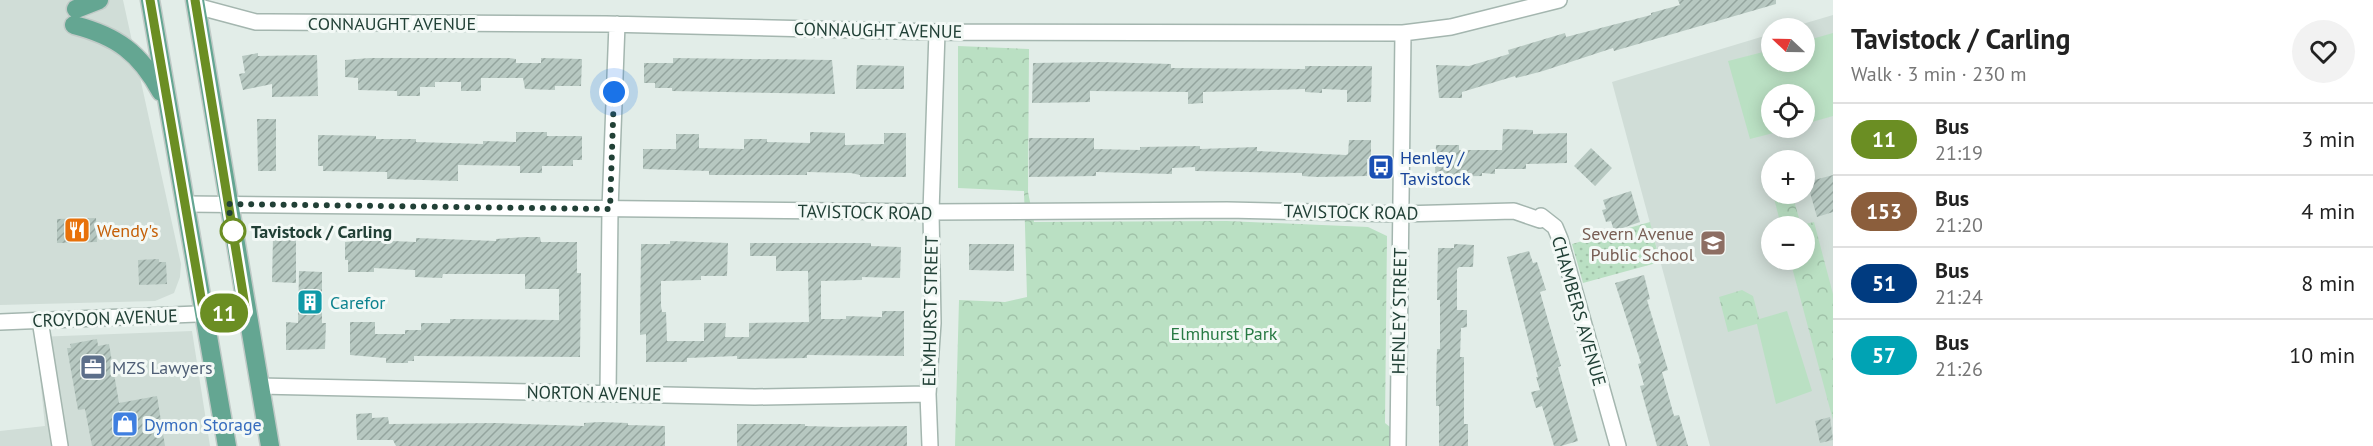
<!DOCTYPE html>
<html lang="en">
<head>
<meta charset="utf-8">
<style>
  :root { --surface:#fff; --page:#f2f2f2; --text:#222; --muted:#767676; --line:#e0e0e0 }
  body { margin:0; font-family:"PT Sans",sans-serif; background:var(--page); color:var(--text); height:100vh; display:flex; flex-direction:column; font-size:22px; white-space:nowrap }
  * { box-sizing:border-box; margin:0 }
  p { font-size:20px; color:var(--muted) }
  .icon { flex:none; width:33px; height:33px; fill:none; stroke:currentColor; stroke-width:2; stroke-linecap:round; stroke-linejoin:round }
  .map { position:relative; flex:1; overflow:hidden }
  .sheet { display:flex; flex-direction:column; background:var(--surface); width:540px }
  .sheet>* { flex:none }
  .badge { padding:0 12px; border-radius:20px; font-size:21px; line-height:39px }
  .needle { width:39px; rotate:292deg }
  .buttons { position:absolute; left:1761px; top:18px; display:grid; gap:12px }
  .buttons a { display:grid; place-items:center; width:54px; height:54px; border-radius:50%; background:var(--surface); box-shadow:0 3px 15px #0003; font-size:30px }
  .you { position:absolute; width:30px; height:30px; margin:-15px; border:4px solid #fff; border-radius:50%; background:#1a73e8; box-shadow:0 0 0 9px #1a73e833 }
  .map>.badge { position:absolute; translate:-50% -50%; box-shadow:0 0 0 3px #fff }
  .round { display:grid; place-items:center; flex:none; width:63px; height:63px; border-radius:32px; background:var(--page) }
  .summary { display:flex; align-items:center; justify-content:space-between; height:102px; padding:0 18px }
  h1 { font-size:28px; font-weight:800; line-height:45px }
  ul { padding:0; list-style:none }
  li { display:flex; align-items:center; gap:18px; height:72px; padding:0 18px; border-top:2px solid var(--line) }
  li div { flex:1 }
  li b { display:block; font-size:22px }
  li em { font-style:normal }
  li .badge { min-width:66px; font-weight:700; text-align:center }
  main { display:flex; flex:1; min-height:0 }
  .map>svg:first-child { display:block }
  .built { fill:#d0ddd7; fill-rule:evenodd }
  .grass { fill:url(#grass-dots) }
  .forest { fill:url(#forest-crowns) }
  .pitch { fill:#bae0c3 }
  .building { fill:url(#building-hatch) }
  .lines { fill:none; stroke-linecap:round; stroke-linejoin:round }
  .minor-casing { stroke:#a4b6af; stroke-width:18 }
  .major-casing { stroke:#c1cac7; stroke-width:21 }
  .minor { stroke:#fff; stroke-width:15 }
  .major { stroke:#64a692; stroke-width:18 }
  .line-casing { stroke:#fff; stroke-width:14 }
  .line { stroke:#6b8e23; stroke-width:9 }
  .walk { stroke:#214036; stroke-width:6; stroke-dasharray:0 10.8 }
  .stop-dot { fill:#fff; stroke:#6b8e23; stroke-width:3 }
  .labels { text-anchor:middle; dominant-baseline:central; stroke-width:6; stroke-linejoin:round; paint-order:stroke }
  .street-label { font-size:18px; fill:#214036; stroke:#f3f9f6 }
  .transit-label { font-size:18px; fill:#164399; stroke:#f3f9f6; text-anchor:start }
  .food-label { font-size:18px; fill:#c56008; stroke:#f3f9f6; text-anchor:start }
  .stop-label { font-size:18px; font-weight:bold; fill:#214036; stroke:#f3f9f6; text-anchor:start }
  .education-label { font-size:18px; fill:#785e54; stroke:#f3f9f6; text-anchor:end }
  .culture-label { font-size:18px; fill:#0d838f; stroke:#f3f9f6; text-anchor:start }
  .park-label { font-size:18px; fill:#287a44; stroke:#f3f9f6 }
  .service-label { font-size:18px; fill:#4e5e75; stroke:#f3f9f6; text-anchor:start }
  .shop-label { font-size:18px; fill:#366cbe; stroke:#f3f9f6; text-anchor:start }
</style>
</head>
<body>
<main>
<div class="map">
<svg width="1833" height="446" viewBox="0 0 1833 446">
  <defs>
    <pattern id="grass-dots" width="8" height="8" patternUnits="userSpaceOnUse" patternTransform="scale(1.5)"><rect width="8" height="8" fill="#bae0c3"/><path d="M2 2h.1M6 6h.1" fill="none" stroke="#a0c1a8" stroke-width="1.8" stroke-linecap="round"/></pattern>
    <pattern id="forest-crowns" width="20" height="18" patternUnits="userSpaceOnUse" patternTransform="scale(1.5)"><rect width="20" height="18" fill="#bae0c3"/><path d="M2 6a3 3 0 1 1 6 0M12 15a3 3 0 1 1 6 0" fill="none" stroke="#a0c1a8"/></pattern>
    <pattern id="building-hatch" width="6" height="6" patternUnits="userSpaceOnUse" patternTransform="scale(1.5)"><rect width="6" height="6" fill="#b7c8c1"/><path d="M-1 1l2-2M0 6l6-6M5 7l2-2" fill="none" stroke="#94a49e"/></pattern>
  </defs>
  <rect width="100%" height="100%" fill="#e2ede8"/>
  <path class="built" d="M 0,0 L 123,0 L 181,264 L 180,277 L 174,293 L 155,301 L 0,305 Z
    M 1833,15 L 1833,446 L 1710,446 L 1612,82 L 1771,34 L 1772,62 L 1804,62 L 1804,28 L 1789,28 ZM 1772,94 L 1804,94 L 1804,128 L 1772,128 ZM 1772,160 L 1804,160 L 1804,194 L 1772,194 ZM 1772,226 L 1804,226 L 1804,260 L 1772,260 Z
    M 192,331 L 210,446 L 0,446 L 0,431 L 45,426 L 36,337 Z"/>
  <path class="grass" d="M 1650,222 L 1660,262 L 1583,283 L 1572,244 Z"/>
  <path class="forest" d="M 958,46 L 1029,49 L 1028,192 L 1034,222 L 1227,221 L 1368,227 L 1387,236 L 1385,423 L 1390,427 L 1390,446 L 955,446 L 959,300 L 1005,302 L 1027,297 L 1024,191 L 958,188 Z
    M 1773,194 L 1792,194 L 1801,225 L 1814,222 L 1833,294 L 1833,420 L 1790,260 L 1804,260 L 1804,226 L 1781,226 Z
    M 1742,290 L 1753,296 L 1760,323 L 1728,332 L 1719,297 Z"/>
  <path class="pitch" d="M 1833,33 L 1833,116 L 1805,124 L 1804,94 L 1772,94 L 1772,128 L 1793,128 L 1750,139 L 1728,61 L 1771,50 L 1772,62 L 1804,62 L 1805,41 Z
    M 1787,311 L 1812,391 L 1776,404 L 1756,320 Z"/>
  <path class="building" d="M 1678,0 L 1776,0 L 1776,4 L 1614,51 L 1613,48 L 1543,71 L 1516,78 L 1515,76 L 1462,92 L 1462,98 L 1439,98 L 1436,65 L 1469,66 L 1509,54 L 1508,50 L 1565,33 L 1566,37 L 1651,15 L 1651,13 L 1680,5 Z
    M 258,53 L 258,56 L 317,55 L 318,96 L 272,97 L 272,84 L 243,90 L 239,74 L 245,73 L 242,56 Z
    M 370,58 L 509,58 L 516,59 L 516,63 L 541,63 L 541,58 L 582,59 L 581,86 L 555,86 L 555,90 L 525,89 L 523,78 L 481,78 L 481,91 L 461,91 L 461,82 L 435,82 L 435,87 L 420,87 L 420,96 L 397,96 L 397,91 L 358,90 L 358,78 L 345,77 L 345,60 Z
    M 673,58 L 832,60 L 835,94 L 672,91 L 672,88 L 655,88 L 655,83 L 644,83 L 644,63 L 673,63 Z
    M 1102,62 L 1171,64 L 1171,68 L 1305,69 L 1305,66 L 1372,66 L 1371,102 L 1347,102 L 1347,90 L 1322,89 L 1322,93 L 1305,92 L 1305,89 L 1203,92 L 1203,103 L 1188,104 L 1188,92 L 1090,91 L 1090,102 L 1032,103 L 1033,63 Z
    M 857,65 L 904,66 L 904,89 L 856,89 Z
    M 257,119 L 276,119 L 276,171 L 258,171 Z
    M 1503,129 L 1533,130 L 1533,134 L 1567,133 L 1567,163 L 1526,164 L 1526,169 L 1495,169 L 1495,174 L 1482,173 L 1482,176 L 1435,177 L 1436,145 L 1459,145 L 1459,150 L 1502,150 Z
    M 516,132 L 547,132 L 547,136 L 582,136 L 582,160 L 573,160 L 573,166 L 542,166 L 542,173 L 520,173 L 520,166 L 458,165 L 458,181 L 387,179 L 387,172 L 323,171 L 323,166 L 318,166 L 318,135 L 376,136 L 376,139 L 416,139 L 416,142 L 483,144 L 483,141 L 516,142 Z
    M 810,132 L 845,133 L 845,145 L 884,144 L 884,133 L 906,133 L 906,177 L 860,177 L 860,175 L 851,173 L 807,172 L 807,175 L 709,175 L 709,171 L 643,169 L 643,149 L 676,149 L 676,134 L 699,134 L 699,148 L 744,149 L 744,139 L 767,139 L 767,142 L 810,143 Z
    M 1029,138 L 1094,138 L 1094,149 L 1140,150 L 1140,147 L 1200,146 L 1200,149 L 1257,147 L 1257,151 L 1346,155 L 1348,154 L 1349,140 L 1371,140 L 1371,159 L 1367,159 L 1367,176 L 1317,177 L 1302,176 L 1302,173 L 1195,171 L 1195,167 L 1172,168 L 1172,174 L 1096,172 L 1096,176 L 1029,177 Z
    M 1591,148 L 1612,168 L 1595,186 L 1574,166 Z
    M 1833,175 L 1833,212 L 1817,217 L 1807,182 Z
    M 1631,191 L 1640,222 L 1614,231 L 1611,221 L 1606,222 L 1602,210 L 1606,209 L 1603,200 Z
    M 96,218 L 97,242 L 57,243 L 57,219 Z
    M 273,237 L 296,237 L 296,283 L 272,282 Z
    M 525,237 L 540,237 L 541,242 L 577,242 L 577,273 L 581,273 L 580,357 L 414,356 L 414,361 L 408,361 L 408,363 L 386,363 L 386,358 L 350,355 L 350,322 L 375,322 L 375,334 L 405,334 L 405,330 L 421,330 L 421,323 L 450,323 L 450,319 L 559,320 L 559,289 L 525,289 L 525,274 L 443,274 L 442,278 L 415,277 L 415,270 L 374,268 L 374,272 L 348,272 L 348,260 L 345,260 L 345,242 L 370,240 L 416,242 L 416,238 L 496,241 L 496,239 Z
    M 670,241 L 728,243 L 727,276 L 701,276 L 701,280 L 661,281 L 661,306 L 662,312 L 666,312 L 667,341 L 704,341 L 704,323 L 726,323 L 725,337 L 749,337 L 749,323 L 809,322 L 808,271 L 776,271 L 776,256 L 750,256 L 750,243 L 871,243 L 871,246 L 901,247 L 900,278 L 862,277 L 862,280 L 821,281 L 821,319 L 846,319 L 846,316 L 882,317 L 882,311 L 904,311 L 904,356 L 807,355 L 807,358 L 737,359 L 737,356 L 687,358 L 687,362 L 646,362 L 646,334 L 640,335 L 641,244 L 670,244 Z
    M 969,244 L 1014,244 L 1014,271 L 969,270 Z
    M 1454,244 L 1474,245 L 1473,267 L 1459,267 L 1457,269 L 1457,310 L 1467,310 L 1467,327 L 1461,328 L 1460,357 L 1464,357 L 1464,424 L 1468,424 L 1468,446 L 1439,446 L 1439,406 L 1436,406 L 1436,384 L 1437,349 L 1440,349 L 1440,300 L 1437,300 L 1438,248 L 1454,248 Z
    M 1529,251 L 1533,263 L 1537,262 L 1546,290 L 1540,292 L 1561,366 L 1558,367 L 1578,441 L 1561,446 L 1554,446 L 1542,406 L 1536,408 L 1531,392 L 1540,390 L 1536,377 L 1538,377 L 1507,257 Z
    M 159,259 L 159,262 L 166,262 L 167,284 L 139,285 L 138,260 Z
    M 299,271 L 322,272 L 322,323 L 326,323 L 325,349 L 286,350 L 286,322 L 298,323 Z
    M 1644,275 L 1650,299 L 1647,300 L 1668,370 L 1662,372 L 1674,416 L 1679,415 L 1688,446 L 1657,446 L 1640,386 L 1644,385 L 1638,364 L 1641,363 L 1615,283 Z
    M 97,339 L 98,346 L 109,344 L 119,403 L 157,396 L 165,446 L 92,446 L 85,409 L 78,410 L 67,348 L 71,348 L 70,344 Z
    M 372,413 L 372,418 L 388,417 L 389,424 L 496,423 L 584,426 L 584,423 L 600,422 L 628,423 L 628,425 L 665,426 L 665,446 L 396,446 L 393,440 L 357,440 L 356,414 Z
    M 1830,417 L 1833,440 L 1820,443 L 1815,421 Z
    M 737,424 L 805,424 L 805,426 L 840,427 L 907,426 L 907,446 L 737,446 Z"/>
  <g class="lines">
    <defs>
      <path id="minor" d="M 196,6 L 256,22 L 269,22 L 606,24 L 937,32 L 1403,33 L 1451,27 L 1559,0
        M 186,204 L 931,212 L 1227,210 L 1400,214 L 1514,211 L 1540,220 L 1541,216 L 1555,227 L 1560,239 L 1618,446
        M 40,320 L 60,446
        M 0,322 L 246,312
        M 259,386 L 755,397 L 928,394
        M 608,394 L 610,209 L 617,24
        M 930,446 L 928,394 L 933,323 L 931,212 L 937,32
        M 1398,446 L 1403,33"/>
      <path id="major" d="M 150,0 L 227,446
        M 195,0 L 270,446
        M 76,9 L 99,0
        M 74,25 C 117,36 140,53 161,92"/>
    </defs>
    <use href="#minor" class="minor-casing"/>
    <use href="#major" class="major-casing"/>
    <use href="#minor" class="minor"/>
    <use href="#major" class="major"/>
  </g>
  <g class="lines">
    <defs>
      <path id="line" d="M 150,0 L 204,315 L 246,312 L 195,0"/>
    </defs>
    <use href="#line" class="line-casing"/>
    <use href="#line" class="line"/>
    <path class="walk" d="M 233,231 L 234,238 L 228,204 L 610,209 L 614,92"/>
  </g>
  <defs>
    <symbol id="bus-square" viewBox="-11 -11 22 22"><rect x="-9" y="-9" width="18" height="18" rx="4" fill="#1a4fb4" stroke="#f3f9f6"/><path d="M-5-6H5V4H4V6H2V4H-2V6H-4V4H-5ZM-3.5-4V0h7V-4ZM-3.5 1.2v1.5H-2V1.2ZM2 1.2v1.5H3.5V1.2Z" fill="#fff"/></symbol>
    <symbol id="restaurant-square" viewBox="-11 -11 22 22"><rect x="-9" y="-9" width="18" height="18" rx="4" fill="#e8710a" stroke="#f3f9f6"/><path d="M-5-6h1v4h1v-4h1v4h1v-4h1v5L-1.5 .5V6h-2V.5L-5-1ZM5-6V6H3V1.5H1.5Q1.5-4 5-6Z" fill="#fff"/></symbol>
    <symbol id="school-square" viewBox="-11 -11 22 22"><rect x="-9" y="-9" width="18" height="18" rx="4" fill="#8d6e63" stroke="#f3f9f6"/><path d="M0-5L7-2L0 1L-7-2ZM-4 1L0 2.5L4 1V4Q0 6-4 4Z" fill="#fff"/></symbol>
    <symbol id="building-square" viewBox="-11 -11 22 22"><rect x="-9" y="-9" width="18" height="18" rx="4" fill="#0f9aa8" stroke="#f3f9f6"/><path d="M-4-6H4V6H1V3H-1V6H-4ZM-2.5-4.3h1.7v1.8h-1.7ZM.8-4.3h1.7v1.8H.8ZM-2.5-1h1.7V.8h-1.7ZM.8-1h1.7V.8H.8Z" fill="#fff"/></symbol>
    <symbol id="office-square" viewBox="-11 -11 22 22"><rect x="-9" y="-9" width="18" height="18" rx="4" fill="#5c6f8a" stroke="#f3f9f6"/><path d="M-6-3h4V-5.5h4V-3h4V5H-6ZM-1-4.5V-3h2v-1.5ZM-6 0V1H6V0Z" fill="#fff"/></symbol>
    <symbol id="shop-square" viewBox="-11 -11 22 22"><rect x="-9" y="-9" width="18" height="18" rx="4" fill="#3f7fe0" stroke="#f3f9f6"/><path d="M-5-2.5h2.3a2.7 3.5 0 0 1 5.4 0H5L5.5 6h-11ZM-1.5-2.5h3a1.5 2.3 0 0 0-3 0Z" fill="#fff"/></symbol>
  </defs>
  <g fill-rule="evenodd">
    <use href="#bus-square" x="1366" y="152" width="30" height="30"/>
    <use href="#restaurant-square" x="62" y="215" width="30" height="30"/>
    <use href="#school-square" x="1698" y="228" width="30" height="30"/>
    <use href="#building-square" x="295" y="287" width="30" height="30"/>
    <use href="#office-square" x="78" y="352" width="30" height="30"/>
    <use href="#shop-square" x="110" y="409" width="30" height="30"/>
  </g>
  <circle class="stop-dot" cx="233" cy="231" r="12"/>
  <g class="labels">
    <g class="street-label">
      <text x="392" y="23">CONNAUGHT AVENUE</text>
      <text transform="translate(878 30) rotate(1)">CONNAUGHT AVENUE</text>
      <text transform="translate(865 212) rotate(1)">TAVISTOCK ROAD</text>
      <text transform="translate(1351 212) rotate(1)">TAVISTOCK ROAD</text>
      <text transform="translate(930 311) rotate(-89)">ELMHURST STREET</text>
      <text transform="translate(1399 311) rotate(-89)">HENLEY STREET</text>
      <text transform="translate(1579 311) rotate(74)">CHAMBERS AVENUE</text>
      <text transform="translate(105 318) rotate(-2)">CROYDON AVENUE</text>
      <text transform="translate(594 393) rotate(1)">NORTON AVENUE</text>
    </g>
    <g class="transit-label">
      <text x="1400" y="157">Henley /<tspan x="1400" dy="21">Tavistock</tspan></text>
    </g>
    <g class="food-label">
      <text x="97" y="230">Wendy's</text>
    </g>
    <g class="stop-label">
      <text x="251" y="231">Tavistock / Carling</text>
    </g>
    <g class="education-label">
      <text x="1694" y="233">Severn Avenue<tspan x="1694" dy="21">Public School</tspan></text>
    </g>
    <g class="culture-label">
      <text x="330" y="302">Carefor</text>
    </g>
    <g class="park-label">
      <text x="1224" y="333">Elmhurst Park</text>
    </g>
    <g class="service-label">
      <text x="112" y="367">MZS Lawyers</text>
    </g>
    <g class="shop-label">
      <text x="144" y="424">Dymon Storage</text>
    </g>
  </g>
</svg>
<div class="buttons">
<a><svg class="needle" viewBox="-14 -14 28 28"><path d="M0-13l5 13h-10z" fill="#e53935"/><path d="M0 13l5-13h-10z" fill="#767676"/></svg></a>
<a><svg class="icon" aria-label="locate" viewBox="0 0 24 24"><circle cx="12" cy="12" r="6"/><path d="M12 2v4M12 18v4M2 12h4M18 12h4"/></svg></a>
<a>+</a>
<a>−</a>
</div>
<div class="you" style="left:614px;top:92px"></div>
<b class="badge" style="left:224px;top:313px;background:#6b8e23;color:#fff">11</b>
</div>
<section class="sheet">
<div class="summary"><div><h1>Tavistock / Carling</h1><p>Walk · 3 min · 230 m</p></div><a class="round"><svg class="icon" aria-label="heart" viewBox="0 0 24 24"><path d="M12 20l-8-8c-3-5 5-10 8-4 3-6 11-1 8 4z"/></svg></a></div>
<ul>
<li><span class="badge" style="background:#6b8e23;color:#fff">11</span><div><b>Bus</b><p>21:19</p></div><em>3 min</em></li>
<li><span class="badge" style="background:#8b5e3c;color:#fff">153</span><div><b>Bus</b><p>21:20</p></div><em>4 min</em></li>
<li><span class="badge" style="background:#003b80;color:#fff">51</span><div><b>Bus</b><p>21:24</p></div><em>8 min</em></li>
<li><span class="badge" style="background:#00a3b4;color:#fff">57</span><div><b>Bus</b><p>21:26</p></div><em>10 min</em></li>
</ul>
</section>
</main>
</body>
</html>
